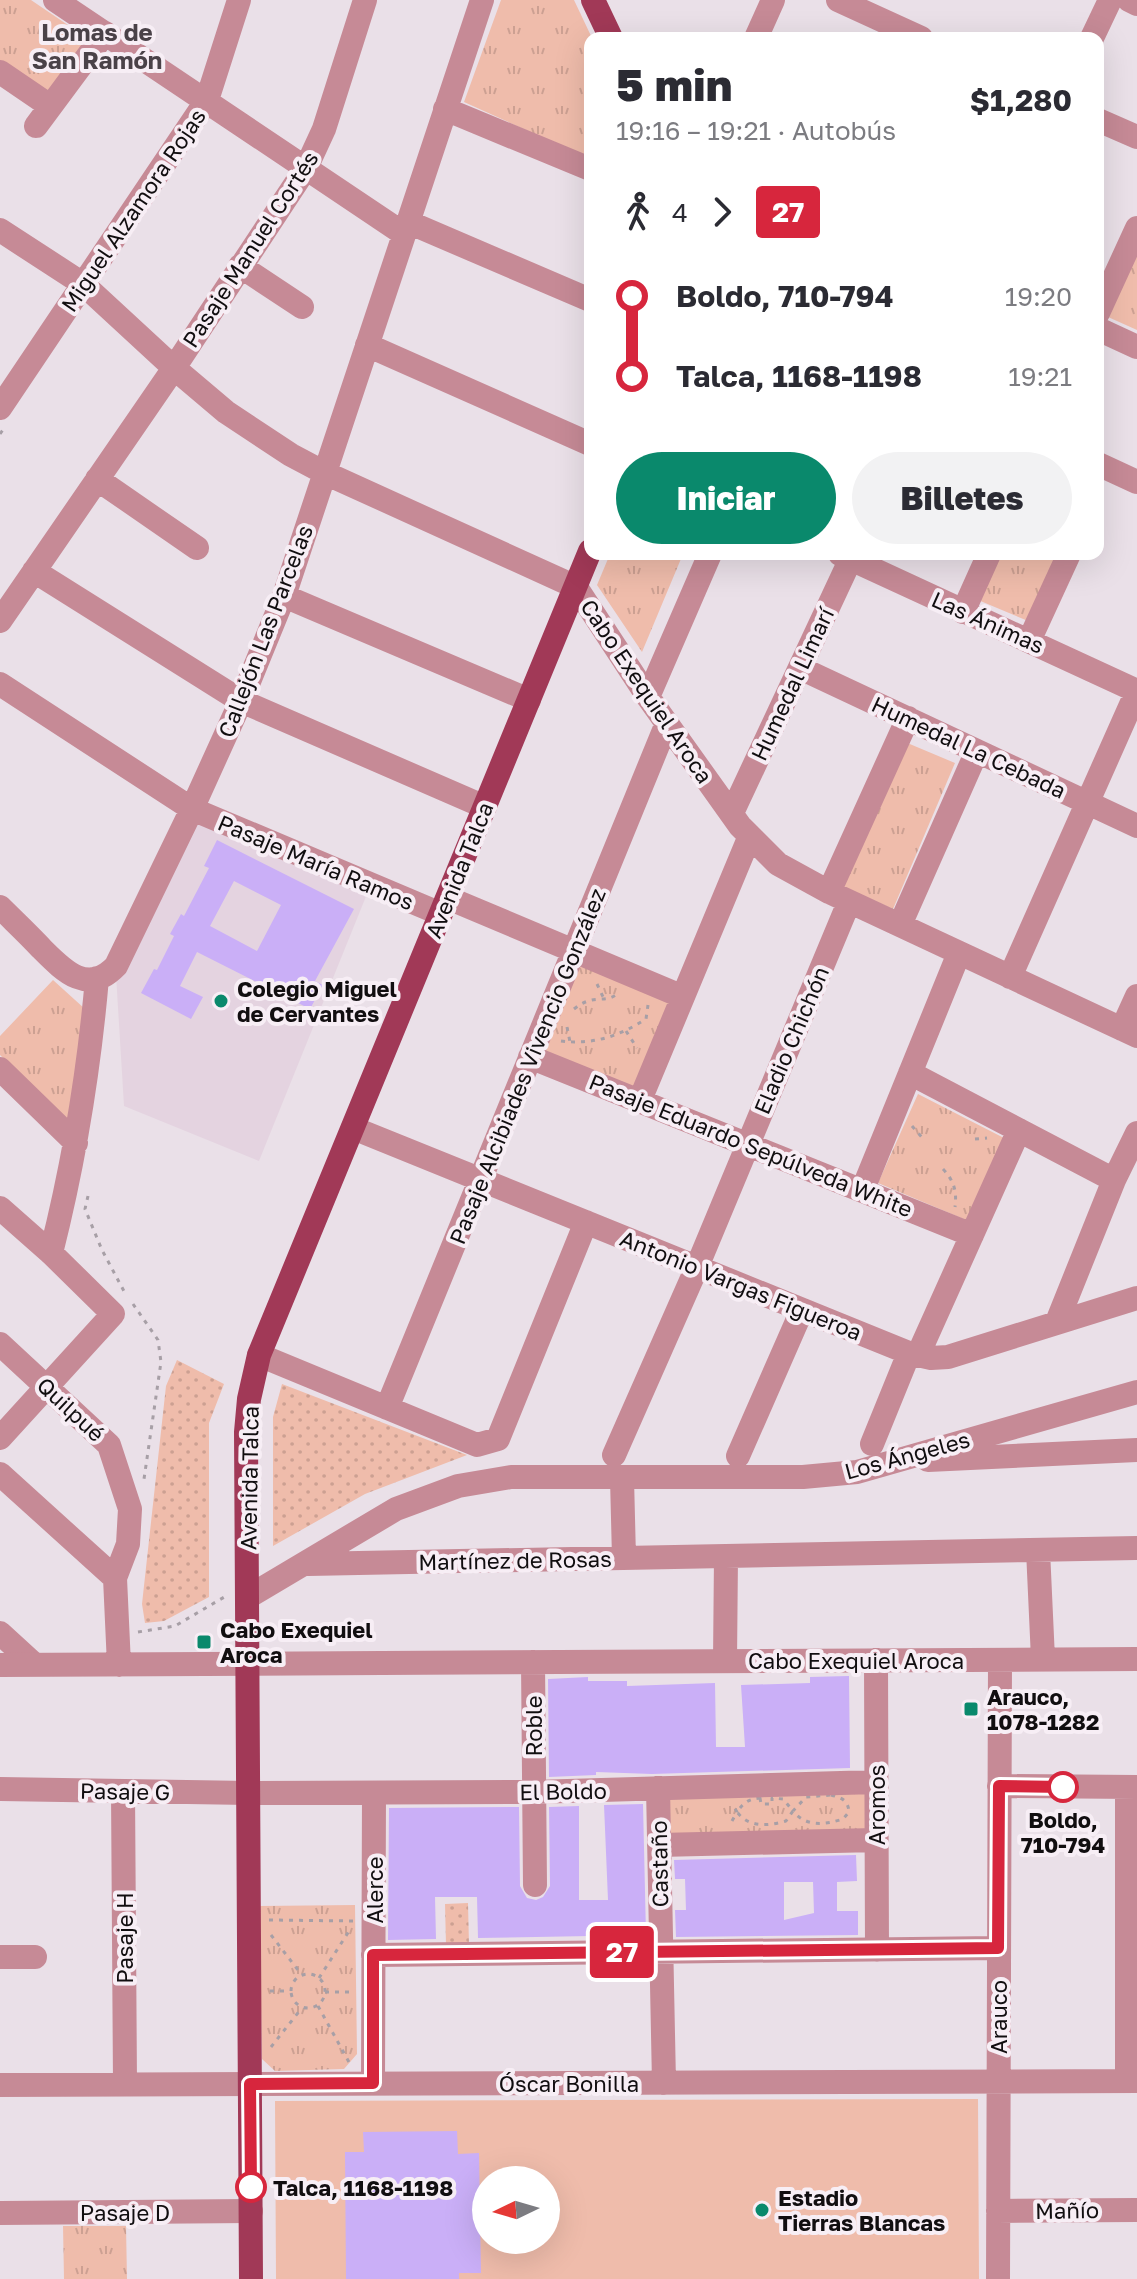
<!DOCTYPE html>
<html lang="es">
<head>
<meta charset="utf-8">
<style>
  :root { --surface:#fff; --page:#f2f2f3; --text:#2b2b33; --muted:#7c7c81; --accent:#0a896c }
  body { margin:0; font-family:"Golos Text",sans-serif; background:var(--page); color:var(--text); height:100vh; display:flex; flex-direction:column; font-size:30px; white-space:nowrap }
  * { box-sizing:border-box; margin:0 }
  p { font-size:26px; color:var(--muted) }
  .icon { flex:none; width:44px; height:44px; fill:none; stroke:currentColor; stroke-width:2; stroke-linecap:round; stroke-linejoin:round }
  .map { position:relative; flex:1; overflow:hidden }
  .sheet { position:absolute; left:584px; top:32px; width:520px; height:528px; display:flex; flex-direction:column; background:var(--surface); border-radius:16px; box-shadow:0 8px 32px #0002 }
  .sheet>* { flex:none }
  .badge { padding:0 16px; border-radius:6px; font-size:28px; line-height:52px }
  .needle { width:52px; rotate:265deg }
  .controls { position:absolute; left:472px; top:2166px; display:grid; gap:16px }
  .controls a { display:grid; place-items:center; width:88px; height:88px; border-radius:50%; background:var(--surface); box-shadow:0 8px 32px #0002; font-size:40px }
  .map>.badge { position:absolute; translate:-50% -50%; box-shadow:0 0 0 4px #fff }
  .legs { display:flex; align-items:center; gap:12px; height:88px; padding:0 32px; font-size:26px }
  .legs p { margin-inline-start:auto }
  .headline { display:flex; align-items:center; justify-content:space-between; height:136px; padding:0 32px }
  h1 { font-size:44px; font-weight:800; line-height:60px }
  .button { display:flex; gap:16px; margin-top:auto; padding:16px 32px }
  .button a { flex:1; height:92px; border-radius:48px; background:var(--accent); color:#fff; font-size:32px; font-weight:800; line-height:92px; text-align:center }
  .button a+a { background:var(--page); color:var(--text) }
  ul { padding:0 32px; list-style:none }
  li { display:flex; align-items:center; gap:28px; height:80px; font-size:30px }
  li i { display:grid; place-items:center; width:12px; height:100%; margin:0 10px; background:currentColor }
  li i::after { content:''; width:20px; height:20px; margin:-10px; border:6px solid; border-radius:50%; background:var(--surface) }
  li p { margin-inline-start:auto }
  li:first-child i { background:linear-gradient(#0000 50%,currentColor 0) }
  li:last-child i { background:linear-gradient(currentColor 50%,#0000 0) }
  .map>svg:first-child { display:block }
  .built { fill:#e4d3e0 }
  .grass { fill:url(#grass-dots) }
  .park { fill:url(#park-tufts) }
  .garden { fill:#efbcab; fill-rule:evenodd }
  .building { fill:#caaff7; fill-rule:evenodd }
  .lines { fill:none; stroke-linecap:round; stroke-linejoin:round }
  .path { stroke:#a79fa6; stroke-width:3; stroke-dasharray:4 6; stroke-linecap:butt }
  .minor { stroke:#c68a96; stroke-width:24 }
  .major { stroke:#a13957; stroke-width:24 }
  .line-1-casing { stroke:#fff; stroke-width:18 }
  .line-1 { stroke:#d7263d; stroke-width:12 }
  .poi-dot { fill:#0a896c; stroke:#f7eef5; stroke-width:3 }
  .stop-1-dot { fill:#fff; stroke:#d7263d; stroke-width:4 }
  .labels { text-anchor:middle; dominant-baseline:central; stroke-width:8; stroke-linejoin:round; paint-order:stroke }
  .street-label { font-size:22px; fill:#110e10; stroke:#f7eef5 }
  .poi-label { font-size:22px; font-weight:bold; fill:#110e10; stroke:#f7eef5; text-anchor:start }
  .stop-label { font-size:22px; font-weight:bold; fill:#110e10; stroke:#f7eef5 }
  .neighbourhood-label { font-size:24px; font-weight:bold; fill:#4a4248; stroke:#f7eef5 }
</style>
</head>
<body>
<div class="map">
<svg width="1137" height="2279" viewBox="0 0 1137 2279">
  <defs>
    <pattern id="grass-dots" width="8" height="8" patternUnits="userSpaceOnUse" patternTransform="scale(2)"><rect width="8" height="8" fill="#efbcab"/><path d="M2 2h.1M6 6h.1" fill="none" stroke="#cca092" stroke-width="1.8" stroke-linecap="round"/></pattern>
    <pattern id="park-tufts" width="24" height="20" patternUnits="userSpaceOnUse" patternTransform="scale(2)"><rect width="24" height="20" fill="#efbcab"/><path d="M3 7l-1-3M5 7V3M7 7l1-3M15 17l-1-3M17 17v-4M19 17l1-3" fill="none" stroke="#cca092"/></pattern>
  </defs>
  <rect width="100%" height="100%" fill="#eae0e8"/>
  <path class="built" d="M 194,820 L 367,894 L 259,1161 L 124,1106 L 116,975 Z"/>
  <path class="grass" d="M 177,1360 L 224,1384 L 209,1423 L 209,1597 L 164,1621 L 145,1623 L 142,1604 L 166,1386 Z
    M 282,1384 L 467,1455 L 365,1494 L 273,1546 L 273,1417 Z
    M 468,1903 L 469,1945 L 446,1945 L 445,1904 Z"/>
  <path class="park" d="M 0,0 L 31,0 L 87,38 L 48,95 L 0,62 Z
    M 501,0 L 574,0 L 592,38 L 590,38 L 590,159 L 464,102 Z
    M 1137,253 L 1137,330 L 1108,317 Z
    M 610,554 L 683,554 L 642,652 L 597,585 Z
    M 997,554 L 1057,554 L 1028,621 L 978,600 Z
    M 905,742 L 955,763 L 893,909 L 843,887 Z
    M 581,962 L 672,1000 L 635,1090 L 545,1051 Z
    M 53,980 L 85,1009 L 71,1126 L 0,1055 L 0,1036 Z
    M 918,1094 L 1004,1138 L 966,1220 L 878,1183 Z
    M 868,1788 L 869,1835 L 664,1839 L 663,1790 Z
    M 355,1905 L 357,2054 L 344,2069 L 275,2071 L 262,2059 L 259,1906 Z
    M 63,2226 L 126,2226 L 127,2279 L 64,2279 Z"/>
  <path class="garden" d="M 978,2099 L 979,2279 L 276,2279 L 275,2101 ZM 486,2180 L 546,2180 L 546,2240 L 486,2240 Z"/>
  <path class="building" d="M 217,840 L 354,909 L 315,981 L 323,985 L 310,1009 L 197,952 L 180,986 L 203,997 L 191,1019 L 141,993 L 154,969 L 157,970 L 174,936 L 170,934 L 181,914 L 184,916 L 209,868 L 204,866 ZM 234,881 L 281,905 L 257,951 L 210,926 Z
    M 849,1676 L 850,1768 L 652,1774 L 596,1772 L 596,1775 L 549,1777 L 548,1679 L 588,1677 L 588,1681 L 627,1681 L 627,1686 L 715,1683 L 716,1747 L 745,1747 L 741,1685 L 810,1683 L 810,1677 Z
    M 643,1804 L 646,1935 L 478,1938 L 477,1897 L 435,1897 L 436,1939 L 388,1940 L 389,1808 L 519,1807 L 520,1886 L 527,1898 L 536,1900 L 543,1897 L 550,1886 L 549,1807 L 579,1806 L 579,1900 L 608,1900 L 604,1805 Z
    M 856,1855 L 857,1881 L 837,1882 L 837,1911 L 858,1911 L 858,1935 L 676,1937 L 675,1910 L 686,1910 L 685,1879 L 675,1879 L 674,1860 ZM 784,1882 L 813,1882 L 814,1913 L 784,1920 Z
    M 457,2131 L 458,2154 L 479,2153 L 481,2273 L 459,2273 L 459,2279 L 346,2279 L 345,2152 L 364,2152 L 363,2132 Z"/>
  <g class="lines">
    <path class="path" d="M 0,434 L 5,427
      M 597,984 L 604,999
      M 574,1009 C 593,993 606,1004 617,994
      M 567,1027 L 570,1042
      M 626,1031 L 637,1048
      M 561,1041 C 594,1045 619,1036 646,1019 L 648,1005
      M 912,1126 L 925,1141
      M 975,1139 L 987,1138
      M 943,1169 C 954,1181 957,1191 955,1207
      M 88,1196 L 85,1209 L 102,1250 L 126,1295
      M 133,1304 L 158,1340 L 161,1362 L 144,1479
      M 138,1632 L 175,1626 L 226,1596
      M 831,1795 C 842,1798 848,1800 849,1812 L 843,1819 C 824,1825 806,1827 793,1811 L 806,1797 Z
      M 760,1798 L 761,1804 L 772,1804 L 772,1798 L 783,1799 L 793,1811 L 786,1821 C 768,1826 749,1828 737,1812 C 744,1802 749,1799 760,1798 Z
      M 732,1821 L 737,1812 L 734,1807
      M 269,1920 L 354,1921
      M 271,1935 L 301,1974
      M291 1991a17 17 0 1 1 34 0a17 17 0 1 1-34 0Z
      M 319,1978 L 351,1928
      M 270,1991 L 290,1991
      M 325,1992 L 353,1992
      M 318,2006 L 350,2064
      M 271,2047 L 301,2009"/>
    <path class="minor" d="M 55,0 L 404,234
      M 838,0 L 921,38
      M 1129,0 L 1137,4
      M 756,38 L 773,0
      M 1092,38 L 1110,0
      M 0,72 L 50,106
      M 445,109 L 590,169
      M 1098,120 L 1137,137
      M 36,126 L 105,33
      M 408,222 L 590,300
      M 0,230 L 83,284 L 174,368 L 226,412 L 291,455 L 325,473 L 576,587 L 648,697 L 740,826 L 778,864 L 829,892 L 1137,1036
      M 240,266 L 302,307
      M 1098,313 L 1137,228
      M 1098,329 L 1137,347
      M 367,345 L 590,444
      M 0,408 L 207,100 L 239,0
      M 1098,464 L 1137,482
      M 97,479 L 197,548
      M 840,554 L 1137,691
      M 34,571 L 241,701 L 485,807
      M 284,596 L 529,700
      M 963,612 L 989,554
      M 0,621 L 174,368 L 306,168 L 324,129 L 365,0
      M 1029,641 L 1069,554
      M 800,668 L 1137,826
      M 0,684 L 192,809 L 441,914
      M 648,697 L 710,554
      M 732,813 L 853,554
      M 829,892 L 908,718
      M 448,898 L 681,996
      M 0,907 C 14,921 28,934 41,948 C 63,970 87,996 116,966 L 192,809 L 241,701 L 284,596 L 482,0
      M 900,925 L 977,751
      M 1010,977 L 1137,691
      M 1122,1029 L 1137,996
      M 530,1057 L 972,1235
      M 0,1069 L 76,1143
      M 910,1073 L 1114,1180
      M 640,1100 L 749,838
      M 353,1128 L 909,1353 L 931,1358 L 948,1357 L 1137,1298
      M 863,1189 L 959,953
      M 0,1208 L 51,1253 L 113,1314 L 0,1438
      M 51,1253 C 74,1162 89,1071 97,978
      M 1057,1322 L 1114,1180 L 1137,1133
      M 0,1344 L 109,1445 L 130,1509 L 128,1544 L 115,1578
      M 259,1355 L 477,1445 L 498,1439 L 586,1222
      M 918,1355 L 1019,1130
      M 387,1408 L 667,723
      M 872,1444 L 909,1353
      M 614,1455 L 697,1267 L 849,902
      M 738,1456 L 802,1310
      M 928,1460 L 1137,1450
      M 0,1474 L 115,1578 L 119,1665
      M 622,1478 L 624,1558
      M 1038,1550 L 1043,1659
      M 308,1564 L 1137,1548
      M 248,1597 L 396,1509 L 458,1486 L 511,1477 L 803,1477 L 857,1472 L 1137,1392
      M 0,1633 L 35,1665
      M 876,1660 L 877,1950
      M 725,1661 L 726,1556
      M 533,1662 L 535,1885
      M 0,1665 L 1137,1659
      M 999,1786 L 1137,1787
      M 1127,1787 L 1127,2081
      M 658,1788 L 664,2083
      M 0,1789 L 249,1793 L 533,1792 L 876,1782
      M 123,1791 L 125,2084
      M 659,1845 L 876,1840
      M 373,1955 L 998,1948
      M 0,1957 L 35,1957
      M 373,2083 L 374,1793
      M 0,2085 L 1137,2081
      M 998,2211 L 1137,2210
      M 0,2213 L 251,2211
      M 998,2279 L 1000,1660"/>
    <path class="major" d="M 593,0 L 611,38
      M 251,2279 L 246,1432 L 249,1399 L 259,1355 L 590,551"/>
  </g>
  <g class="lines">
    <defs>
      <path id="line-1" d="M 251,2187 L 250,2084 L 373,2083 L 373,1955 L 998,1948 L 999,1786 L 1063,1787"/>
    </defs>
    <use href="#line-1" class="line-1-casing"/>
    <use href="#line-1" class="line-1"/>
  </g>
  <g class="poi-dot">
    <circle cx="221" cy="1001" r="8"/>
    <rect x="196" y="1634" width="16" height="16" rx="4"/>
    <rect x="963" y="1701" width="16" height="16" rx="4"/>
    <circle cx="762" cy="2210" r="8"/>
  </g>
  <g class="stop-1-dot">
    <circle cx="1063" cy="1787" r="14"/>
    <circle cx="251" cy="2187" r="14"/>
  </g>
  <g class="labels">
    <g class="street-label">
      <text transform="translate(133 210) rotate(-56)">Miguel Alzamora Rojas</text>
      <text transform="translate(250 249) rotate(-57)">Pasaje Manuel Cortés</text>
      <text transform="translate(988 622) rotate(24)">Las Ánimas</text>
      <text transform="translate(265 631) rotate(-69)">Callejón Las Parcelas</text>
      <text transform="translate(792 684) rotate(-65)">Humedal Limarí</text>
      <text transform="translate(647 691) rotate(56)">Cabo Exequiel Aroca</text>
      <text transform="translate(969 747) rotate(25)">Humedal La Cebada</text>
      <text transform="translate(316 862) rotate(23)">Pasaje María Ramos</text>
      <text transform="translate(459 870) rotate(-68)">Avenida Talca</text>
      <text transform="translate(791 1040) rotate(-67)">Eladio Chichón</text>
      <text transform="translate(527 1066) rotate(-68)">Pasaje Alcibiades Vivencio González</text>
      <text transform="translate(751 1145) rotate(22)">Pasaje Eduardo Sepúlveda White</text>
      <text transform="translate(741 1285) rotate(22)">Antonio Vargas Figueroa</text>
      <text transform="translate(71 1409) rotate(43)">Quilpué</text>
      <text transform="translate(907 1455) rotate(-15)">Los Ángeles</text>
      <text transform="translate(249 1478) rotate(-89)">Avenida Talca</text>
      <text transform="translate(515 1560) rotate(-1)">Martínez de Rosas</text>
      <text x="856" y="1660">Cabo Exequiel Aroca</text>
      <text transform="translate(533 1726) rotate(-90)">Roble</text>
      <text transform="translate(125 1791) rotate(1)">Pasaje G</text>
      <text transform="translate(563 1791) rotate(-1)">El Boldo</text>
      <text transform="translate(876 1805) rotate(-90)">Aromos</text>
      <text transform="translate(659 1864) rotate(-91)">Castaño</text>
      <text transform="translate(374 1890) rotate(-90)">Alerce</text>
      <text transform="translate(124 1938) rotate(-90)">Pasaje H</text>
      <text transform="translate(998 2017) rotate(-90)">Arauco</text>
      <text x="569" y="2083">Óscar Bonilla</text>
      <text transform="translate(1067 2210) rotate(-1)">Mañío</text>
      <text x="125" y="2212">Pasaje D</text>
    </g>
    <g class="poi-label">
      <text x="237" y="988">Colegio Miguel<tspan x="237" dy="25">de Cervantes</tspan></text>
      <text x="220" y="1629">Cabo Exequiel<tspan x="220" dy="25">Aroca</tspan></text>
      <text x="987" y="1696">Arauco,<tspan x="987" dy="25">1078-1282</tspan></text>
      <text x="778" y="2197">Estadio<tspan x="778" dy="25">Tierras Blancas</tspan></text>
    </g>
    <g class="stop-label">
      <text x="1063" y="1819">Boldo,<tspan x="1063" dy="25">710-794</tspan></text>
      <text x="273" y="2187" text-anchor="start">Talca, 1168-1198</text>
    </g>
    <g class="neighbourhood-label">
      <text x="97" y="31">Lomas de<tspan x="97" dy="28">San Ramón</tspan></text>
    </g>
  </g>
</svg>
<div class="controls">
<a><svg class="needle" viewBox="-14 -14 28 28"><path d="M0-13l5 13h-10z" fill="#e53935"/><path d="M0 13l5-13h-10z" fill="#7c7c81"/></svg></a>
</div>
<b class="badge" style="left:622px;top:1952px;background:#d7263d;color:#fff">27</b>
<section class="sheet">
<div class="headline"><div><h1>5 min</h1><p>19:16 – 19:21 · Autobús</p></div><b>$1,280</b></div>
<div class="legs"><svg class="icon" aria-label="walk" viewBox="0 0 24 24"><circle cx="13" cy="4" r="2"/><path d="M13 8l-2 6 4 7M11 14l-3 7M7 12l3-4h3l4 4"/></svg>4<svg class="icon" aria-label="forward" viewBox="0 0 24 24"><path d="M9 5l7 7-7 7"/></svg><b class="badge" style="background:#d7263d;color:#fff">27</b></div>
<ul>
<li><i style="color:#d7263d"></i><b>Boldo, 710-794</b><p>19:20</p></li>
<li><i style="color:#d7263d"></i><b>Talca, 1168-1198</b><p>19:21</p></li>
</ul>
<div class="button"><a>Iniciar</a><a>Billetes</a></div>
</section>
</div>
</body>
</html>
